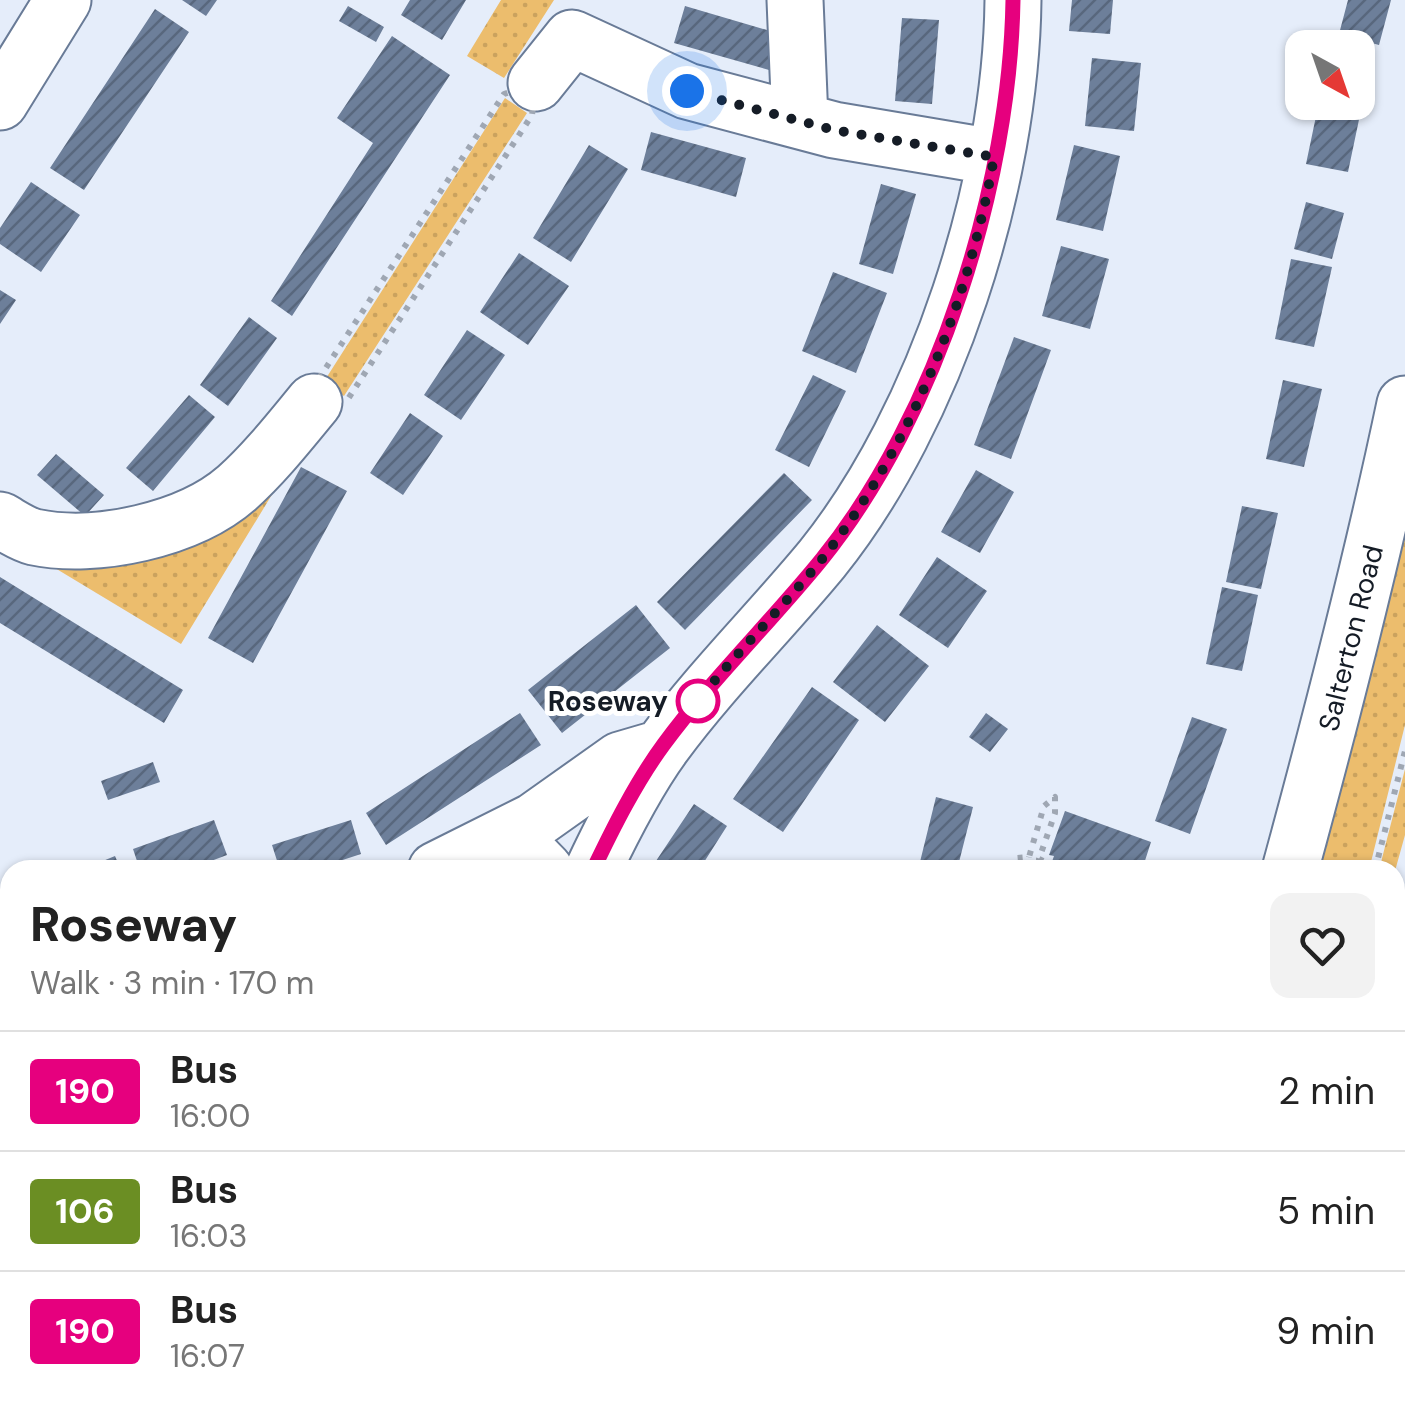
<!DOCTYPE html>
<html lang="en">
<head>
<meta charset="utf-8">
<style>
  :root { --surface:#fff; --page:#f2f2f2; --text:#222; --muted:#767676; --line:#e0e0e0 }
  body { margin:0; font-family:"DM Sans",sans-serif; background:var(--page); color:var(--text); height:100vh; display:flex; flex-direction:column; font-size:38px; white-space:nowrap }
  * { box-sizing:border-box; margin:0 }
  p { font-size:32px; color:var(--muted) }
  .icon { flex:none; width:55px; height:55px; fill:none; stroke:currentColor; stroke-width:2; stroke-linecap:round; stroke-linejoin:round }
  .map { position:relative; flex:1; overflow:hidden }
  .details { position:absolute; left:0px; top:860px; width:1405px; height:552px; display:flex; flex-direction:column; background:var(--surface); border-radius:30px 30px 0 0; box-shadow:0 2px 8px #0004 }
  .details>* { flex:none }
  .badge { padding:0 20px; border-radius:8px; font-size:35px; line-height:65px }
  .needle { width:65px; rotate:140deg }
  .fabs { position:absolute; left:1285px; top:30px; display:grid; gap:20px }
  .fabs a { display:grid; place-items:center; width:90px; height:90px; border-radius:20px; background:var(--surface); box-shadow:0 2px 8px #0004; font-size:50px }
  .you { position:absolute; width:50px; height:50px; margin:-25px; border:8px solid #fff; border-radius:50%; background:#1a73e8; box-shadow:0 0 0 15px #1a73e833 }
  .map>.badge { position:absolute; translate:-50% -50%; box-shadow:0 0 0 5px #fff }
  .round { display:grid; place-items:center; flex:none; width:105px; height:105px; border-radius:20px; background:var(--page) }
  .overview { display:flex; align-items:center; justify-content:space-between; height:170px; padding:0 30px }
  h1 { font-size:48px; font-weight:800; line-height:75px }
  ul { padding:0; list-style:none }
  li { display:flex; align-items:center; gap:30px; height:120px; padding:0 30px; border-top:2px solid var(--line) }
  li div { flex:1 }
  li b { display:block; font-size:38px }
  li em { font-style:normal }
  li .badge { min-width:110px; font-weight:700; text-align:center }
  .map>svg:first-child { display:block }
  .built { fill:#d7e6fc }
  .grass { fill:url(#grass-dots) }
  .building { fill:url(#building-hatch) }
  .lines { fill:none; stroke-linecap:round; stroke-linejoin:round }
  .minor-casing { stroke:#697b97; stroke-width:59 }
  .major-casing { stroke:#a28b63; stroke-width:59 }
  .path { stroke:#9fa7b3; stroke-width:6; stroke-dasharray:5 8; stroke-linecap:butt }
  .minor { stroke:#fff; stroke-width:55 }
  .major { stroke:#f5ddb5; stroke-width:55 }
  .line-casing { stroke:#fff; stroke-width:22 }
  .line { stroke:#e6007e; stroke-width:15 }
  .walk { stroke:#151c26; stroke-width:10; stroke-dasharray:0 18 }
  .stop-dot { fill:#fff; stroke:#e6007e; stroke-width:5 }
  .labels { text-anchor:middle; dominant-baseline:central; stroke-width:10; stroke-linejoin:round; paint-order:stroke }
  .street-label { font-size:28px; fill:#151c26; stroke:#fff }
  .stop-label { font-size:28px; font-weight:bold; fill:#151c26; stroke:#fff; text-anchor:end }
</style>
</head>
<body>
<div class="map">
<svg width="1405" height="1411" viewBox="0 0 1405 1411">
  <defs>
    <pattern id="grass-dots" width="8" height="8" patternUnits="userSpaceOnUse" patternTransform="scale(2.5)"><rect width="8" height="8" fill="#ecbd6d"/><path d="M2 2h.1M6 6h.1" fill="none" stroke="#caa25e" stroke-width="1.8" stroke-linecap="round"/></pattern>
    <pattern id="building-hatch" width="6" height="6" patternUnits="userSpaceOnUse" patternTransform="scale(2.5)"><rect width="6" height="6" fill="#6d7f9a"/><path d="M-1 1l2-2M0 6l6-6M5 7l2-2" fill="none" stroke="#58677d"/></pattern>
  </defs>
  <rect width="100%" height="100%" fill="#e5edfa"/>
  <path class="built" d="M 1405,1013 L 1405,1411 L 1307,1411 L 1310,1403 L 1395,1402 L 1395,1047 Z"/>
  <path class="grass" d="M 501,0 L 554,0 L 504,78 L 467,56 Z
    M 505,98 L 527,113 L 344,396 L 323,383 Z
    M 1405,461 L 1405,725 L 1369,870 L 1303,870 Z
    M 276,488 L 181,644 L 40,559 Z
    M 1405,769 L 1405,835 L 1395,871 L 1379,870 Z"/>
  <path class="building" d="M 182,0 L 217,0 L 206,16 Z
    M 410,0 L 466,0 L 442,40 L 401,15 Z
    M 1072,0 L 1113,0 L 1110,34 L 1069,31 Z
    M 1348,0 L 1391,0 L 1379,45 L 1339,34 Z
    M 348,6 L 384,27 L 376,42 L 339,21 Z
    M 685,6 L 777,33 L 769,70 L 674,43 Z
    M 155,9 L 189,32 L 84,190 L 50,168 Z
    M 902,18 L 939,20 L 932,104 L 895,101 Z
    M 392,36 L 450,75 L 292,316 L 271,301 L 373,143 L 337,118 Z
    M 1092,58 L 1141,63 L 1134,131 L 1085,126 Z
    M 1358,89 L 1365,91 L 1348,172 L 1306,164 L 1319,102 L 1358,102 Z
    M 651,132 L 746,158 L 736,197 L 641,170 Z
    M 589,145 L 628,169 L 571,262 L 533,238 Z
    M 1074,145 L 1120,156 L 1103,231 L 1056,220 Z
    M 31,182 L 80,215 L 41,272 L 0,244 L 0,228 Z
    M 881,184 L 916,194 L 893,274 L 859,264 Z
    M 1306,202 L 1344,213 L 1332,259 L 1294,249 Z
    M 1061,246 L 1109,259 L 1090,329 L 1042,316 Z
    M 519,253 L 569,286 L 528,345 L 480,312 Z
    M 1291,259 L 1332,267 L 1314,347 L 1275,339 Z
    M 833,272 L 887,293 L 856,373 L 802,351 Z
    M 0,290 L 16,300 L 0,324 Z
    M 249,317 L 277,338 L 228,406 L 200,385 Z
    M 467,330 L 505,355 L 461,420 L 424,395 Z
    M 1014,337 L 1051,350 L 1011,459 L 974,445 Z
    M 813,375 L 846,391 L 809,467 L 775,450 Z
    M 1283,380 L 1322,389 L 1304,467 L 1266,459 Z
    M 189,395 L 215,417 L 153,491 L 126,468 Z
    M 410,413 L 443,436 L 403,495 L 370,473 Z
    M 56,454 L 104,495 L 85,516 L 37,475 Z
    M 301,467 L 347,491 L 253,663 L 208,638 Z
    M 976,470 L 1014,492 L 980,553 L 941,532 Z
    M 784,473 L 812,500 L 685,630 L 657,602 Z
    M 1242,506 L 1278,513 L 1261,589 L 1226,582 Z
    M 937,557 L 987,591 L 948,648 L 899,615 Z
    M 0,577 L 183,690 L 164,723 L 0,623 Z
    M 1222,587 L 1258,595 L 1242,671 L 1206,664 Z
    M 636,605 L 670,648 L 562,733 L 528,690 Z
    M 877,625 L 929,666 L 885,722 L 833,682 Z
    M 812,687 L 859,720 L 783,832 L 733,799 Z
    M 520,713 L 541,745 L 386,845 L 366,813 Z
    M 986,713 L 1008,729 L 990,752 L 969,737 Z
    M 1192,717 L 1227,729 L 1190,834 L 1155,821 Z
    M 153,762 L 160,782 L 108,800 L 101,781 Z
    M 936,797 L 973,807 L 957,870 L 918,870 Z
    M 694,804 L 727,826 L 699,870 L 650,870 Z
    M 1065,811 L 1151,842 L 1142,870 L 1118,870 L 1102,864 L 1100,870 L 1049,870 L 1054,856 L 1049,855 Z
    M 214,820 L 227,855 L 187,870 L 140,870 L 133,849 Z
    M 351,820 L 361,854 L 312,870 L 280,870 L 272,845 Z
    M 115,856 L 121,870 L 81,870 Z
    M 10,898 L 10,938 L 0,942 L 0,902 Z
    M 10,1299 L 10,1346 L 0,1352 L 0,1305 Z
    M 347,1402 L 385,1402 L 384,1411 L 346,1411 Z
    M 505,1402 L 559,1402 L 559,1411 L 505,1411 Z
    M 803,1402 L 852,1402 L 850,1411 L 801,1411 Z
    M 1013,1402 L 1060,1402 L 1057,1411 L 1010,1411 Z"/>
  <g class="lines">
    <defs>
      <path id="minor" d="M 795,0 L 800,120
        M 536,83 L 572,38 L 687,91 L 834,130 L 994,157
        M 0,102 L 63,0
        M 0,520 C 11,526 22,534 34,537 C 96,550 189,530 237,488 C 265,463 290,431 314,402
        M 510,834 L 545,870
        M 436,870 L 534,821 L 620,760 L 661,748
        M 593,870 C 613,828 636,782 664,744 C 712,679 770,622 822,559 C 937,416 1011,183 1013,0
        M 1290,870 C 1332,716 1372,561 1405,404
        M 0,1013 L 10,1009
        M 470,1402 L 470,1411
        M 1114,1411 L 1117,1402"/>
      <path id="major" d="M 1395,964 L 1405,929
        M 1258,1411 L 1261,1402"/>
    </defs>
    <use href="#minor" class="minor-casing"/>
    <use href="#major" class="major-casing"/>
    <path class="path" d="M 536,83 L 532,115 L 348,399 L 314,402 L 318,380 L 504,94 Z
      M 1014,870 L 1017,858 L 1029,857 L 1044,806 L 1055,797 L 1055,813 L 1039,859 L 1047,863 L 1045,870
      M 1026,870 L 1029,857
      M 1375,870 L 1405,751
      M 1395,1073 L 1405,1037
      M 751,1411 L 754,1402
      M 1201,1411 L 1204,1402"/>
    <use href="#minor" class="minor"/>
    <use href="#major" class="major"/>
  </g>
  <g class="lines">
    <defs>
      <path id="line" d="M 593,870 C 613,828 636,782 664,744 C 712,679 771,622 822,559 C 938,415 1010,184 1013,0"/>
    </defs>
    <use href="#line" class="line-casing"/>
    <use href="#line" class="line"/>
    <path class="walk" d="M 687,91 L 834,130 L 994,157 C 970,298 912,445 823,558 C 783,607 737,652 698,701"/>
  </g>
  <circle class="stop-dot" cx="698" cy="701" r="20"/>
  <g class="labels">
    <g class="street-label">
      <text transform="translate(1351 638) rotate(-76)">Salterton Road</text>
    </g>
    <g class="stop-label">
      <text x="668" y="701">Roseway</text>
    </g>
  </g>
</svg>
<div class="fabs">
<a><svg class="needle" viewBox="-14 -14 28 28"><path d="M0-13l5 13h-10z" fill="#e53935"/><path d="M0 13l5-13h-10z" fill="#767676"/></svg></a>
</div>
<div class="you" style="left:687px;top:91px"></div>
<section class="details">
<div class="overview"><div><h1>Roseway</h1><p>Walk · 3 min · 170 m</p></div><a class="round"><svg class="icon" aria-label="heart" viewBox="0 0 24 24"><path d="M12 20l-8-8c-3-5 5-10 8-4 3-6 11-1 8 4z"/></svg></a></div>
<ul>
<li><span class="badge" style="background:#e6007e;color:#fff">190</span><div><b>Bus</b><p>16:00</p></div><em>2 min</em></li>
<li><span class="badge" style="background:#6b8e23;color:#fff">106</span><div><b>Bus</b><p>16:03</p></div><em>5 min</em></li>
<li><span class="badge" style="background:#e6007e;color:#fff">190</span><div><b>Bus</b><p>16:07</p></div><em>9 min</em></li>
</ul>
</section>
</div>
</body>
</html>
